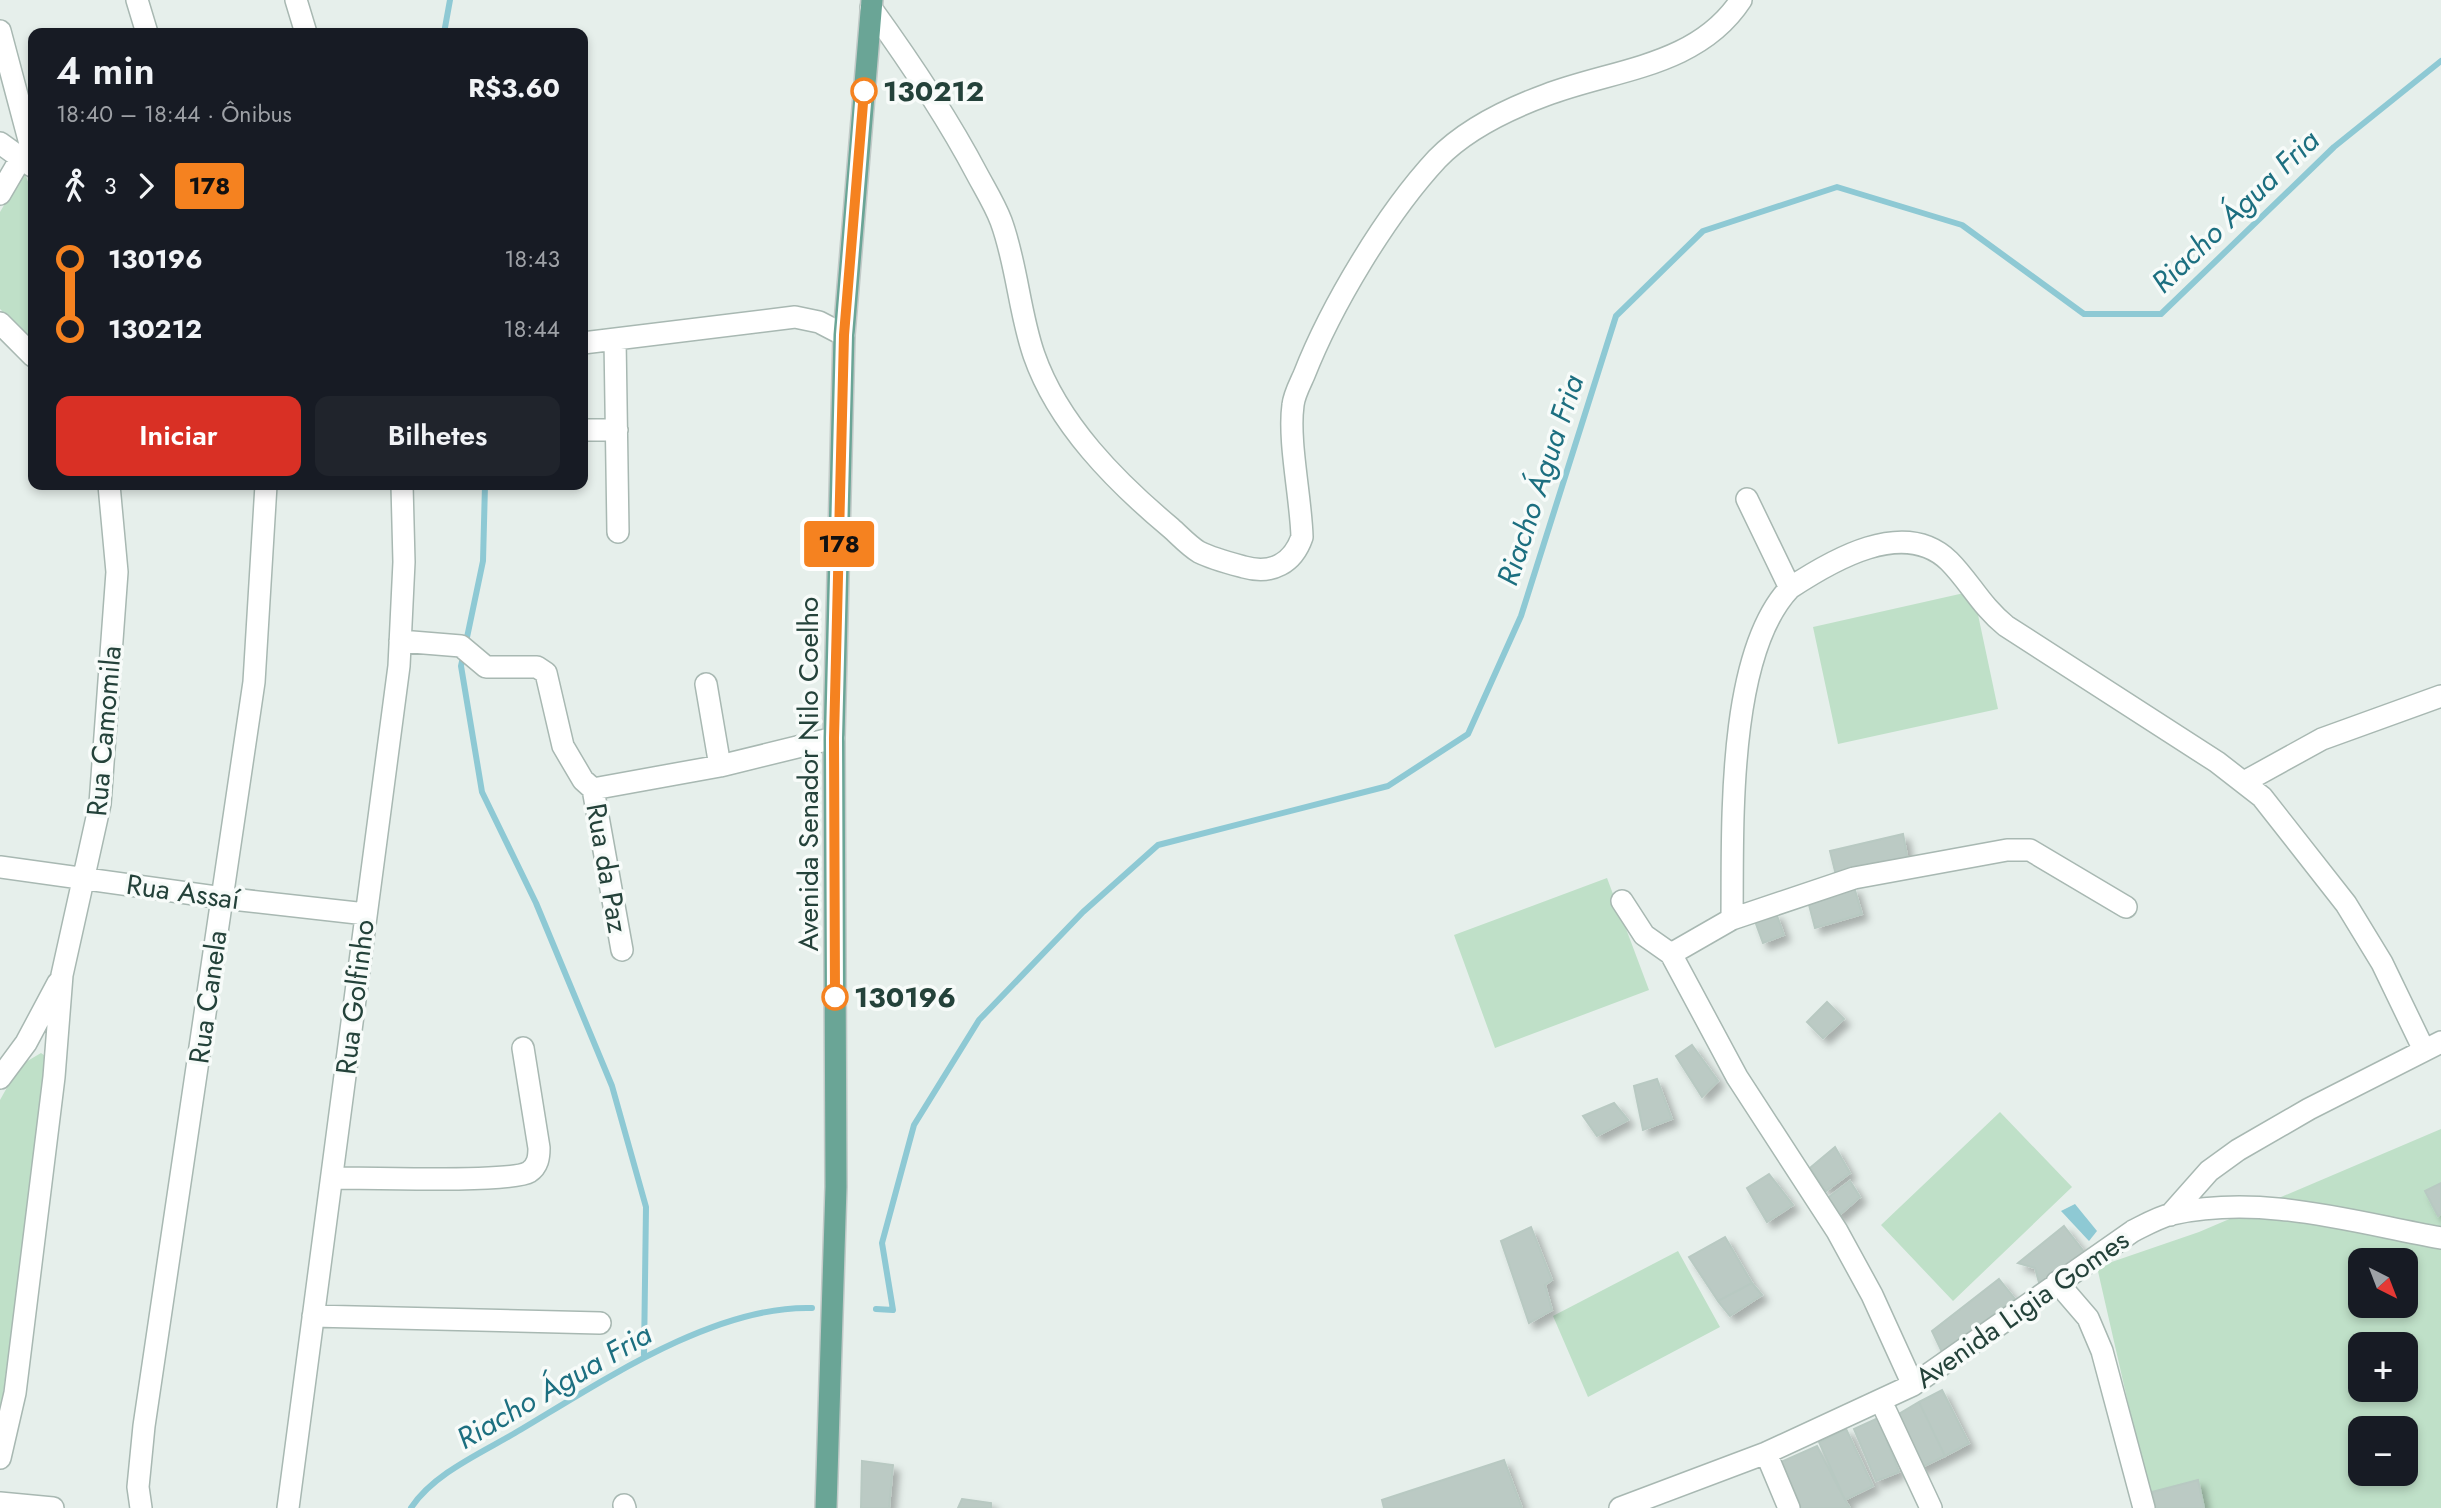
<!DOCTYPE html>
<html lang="pt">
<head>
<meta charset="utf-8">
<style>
  :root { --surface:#171b24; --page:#20242c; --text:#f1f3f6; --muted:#9ea1a6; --accent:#d93025 }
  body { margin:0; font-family:Jost,sans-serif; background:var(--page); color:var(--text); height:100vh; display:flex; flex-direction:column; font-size:26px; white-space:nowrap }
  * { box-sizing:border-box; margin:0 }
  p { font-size:23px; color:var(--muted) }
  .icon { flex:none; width:38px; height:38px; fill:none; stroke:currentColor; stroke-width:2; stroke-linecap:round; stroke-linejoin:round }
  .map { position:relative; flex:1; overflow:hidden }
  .drawer { position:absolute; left:28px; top:28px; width:560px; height:462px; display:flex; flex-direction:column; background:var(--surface); border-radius:14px; box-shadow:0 4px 10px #0003 }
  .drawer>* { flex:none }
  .badge { padding:0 14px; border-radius:5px; font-size:24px; line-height:46px }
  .needle { width:46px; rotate:138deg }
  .controls { position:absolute; left:2348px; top:1248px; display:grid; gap:14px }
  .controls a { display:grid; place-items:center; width:70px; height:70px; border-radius:14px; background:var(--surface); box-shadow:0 4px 10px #0003; font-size:35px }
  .map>.badge { position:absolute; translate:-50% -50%; box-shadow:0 0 0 4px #fff }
  .legs { display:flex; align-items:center; gap:10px; height:77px; padding:0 28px; font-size:23px }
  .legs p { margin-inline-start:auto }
  .headline { display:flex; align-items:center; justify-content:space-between; height:119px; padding:0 28px }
  h1 { font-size:38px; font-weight:600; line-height:52px }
  .primary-button { display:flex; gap:14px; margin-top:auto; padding:14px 28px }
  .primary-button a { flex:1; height:80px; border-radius:14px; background:var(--accent); color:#fff; font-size:28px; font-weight:600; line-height:80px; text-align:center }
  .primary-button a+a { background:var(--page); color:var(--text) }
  ul { padding:0 28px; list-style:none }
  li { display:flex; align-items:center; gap:24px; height:70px; font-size:26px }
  li i { display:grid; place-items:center; width:10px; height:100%; margin:0 9px; background:currentColor }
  li i::after { content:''; width:18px; height:18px; margin:-9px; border:5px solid; border-radius:50%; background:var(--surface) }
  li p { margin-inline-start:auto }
  li:first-child i { background:linear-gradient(#0000 50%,currentColor 0) }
  li:last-child i { background:linear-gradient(currentColor 50%,#0000 0) }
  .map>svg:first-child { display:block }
  .green { fill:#bfe0c8; fill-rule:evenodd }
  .water { fill:#8ec9d4 }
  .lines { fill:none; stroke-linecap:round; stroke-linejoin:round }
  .stream { stroke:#8ec9d4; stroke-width:6 }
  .building { fill:#bbcac4; stroke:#b8c9c2; stroke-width:2; filter:url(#shadow) }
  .minor-casing { stroke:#a8b8b2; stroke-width:24 }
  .major-casing { stroke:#c2cac8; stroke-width:24 }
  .minor { stroke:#fff; stroke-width:21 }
  .major { stroke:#6aa596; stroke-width:21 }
  .line-1-casing { stroke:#fff; stroke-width:16 }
  .line-1 { stroke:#f58220; stroke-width:10 }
  .stop-1-dot { fill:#fff; stroke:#f58220; stroke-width:3.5 }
  .labels { text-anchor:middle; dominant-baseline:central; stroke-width:7; stroke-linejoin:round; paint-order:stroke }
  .stop-label { font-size:28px; font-weight:bold; fill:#24423a; stroke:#f7fbf9; text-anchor:start }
  .street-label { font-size:28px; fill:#24423a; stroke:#f7fbf9 }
  .water-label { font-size:30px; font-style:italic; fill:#1c6f80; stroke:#f7fbf9 }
</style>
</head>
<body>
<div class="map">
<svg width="2441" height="1508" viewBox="0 0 2441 1508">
  <defs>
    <filter id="shadow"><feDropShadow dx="6" dy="6" stdDeviation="3.5" flood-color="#0004"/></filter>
  </defs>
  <rect width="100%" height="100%" fill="#e6efeb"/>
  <path class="green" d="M 24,171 L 33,195 L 33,342 L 0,309 L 0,212 Z
    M 1973,591 L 1998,709 L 1838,744 L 1813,627 Z
    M 1607,878 L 1649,990 L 1495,1048 L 1454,935 Z
    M 41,1053 L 48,1058 L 0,1417 L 0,1100 L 19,1066 Z
    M 2000,1112 L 2072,1187 L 1953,1301 L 1881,1225 Z
    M 2441,1129 L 2441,1508 L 2152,1508 L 2097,1267 L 2199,1232 ZM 2361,1260 L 2406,1260 L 2406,1306 L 2361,1306 ZM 2361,1344 L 2406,1344 L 2406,1390 L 2361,1390 ZM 2361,1428 L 2406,1428 L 2406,1474 L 2361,1474 Z
    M 1678,1251 L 1720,1327 L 1588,1397 L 1553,1316 Z"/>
  <path class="water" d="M 2075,1204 L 2097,1231 L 2089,1241 L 2061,1211 Z"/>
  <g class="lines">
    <path class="stream" d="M 444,33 L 450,0
      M 485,485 L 483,561 L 461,666 L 482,792 L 536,903 L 612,1086 L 646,1207 L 644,1355
      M 876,1309 L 893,1310 L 882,1243 L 914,1125 L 979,1020 L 1083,912 L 1158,845 L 1388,786 L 1468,734 L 1521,616 L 1616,316 L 1703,231 L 1837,187 L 1962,225 L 2084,314 L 2161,314 L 2334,147 L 2441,61
      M 411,1508 C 433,1474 481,1453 515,1433 C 598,1384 713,1305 812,1308"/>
  </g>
  <path class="building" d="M 1903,834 L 1908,861 L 1836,875 L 1830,851 Z
    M 1854,887 L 1862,914 L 1815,928 L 1808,901 Z
    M 1776,913 L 1784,935 L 1763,943 L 1755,921 Z
    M 1827,1002 L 1844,1019 L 1823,1038 L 1807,1022 Z
    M 1692,1045 L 1718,1081 L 1702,1097 L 1676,1056 Z
    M 1657,1079 L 1672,1119 L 1643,1130 L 1634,1086 Z
    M 1614,1103 L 1628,1120 L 1597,1136 L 1583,1116 Z
    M 1835,1147 L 1850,1173 L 1826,1191 L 1810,1168 Z
    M 1769,1174 L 1793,1205 L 1767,1222 L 1747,1188 Z
    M 1850,1181 L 1860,1197 L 1837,1217 L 1825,1200 Z
    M 2441,1183 L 2441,1214 L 2438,1216 L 2425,1191 Z
    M 2064,1226 L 2085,1253 L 2040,1286 L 2035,1268 L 2018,1263 Z
    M 1531,1227 L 1552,1280 L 1545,1285 L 1552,1310 L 1529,1323 L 1501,1241 Z
    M 1725,1237 L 1752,1283 L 1718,1301 L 1689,1257 Z
    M 1999,1279 L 2015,1299 L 1942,1352 L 1932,1331 Z
    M 1752,1283 L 1762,1295 L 1730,1316 L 1718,1301 Z
    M 1942,1390 L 1969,1443 L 1945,1456 L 1919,1402 Z
    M 1919,1402 L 1945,1456 L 1918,1469 L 1894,1417 Z
    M 1878,1418 L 1899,1472 L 1876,1481 L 1854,1429 Z
    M 1846,1429 L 1873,1486 L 1845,1500 L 1819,1442 Z
    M 1817,1446 L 1845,1500 L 1850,1508 L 1801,1508 L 1781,1462 Z
    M 1504,1460 L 1522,1508 L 1384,1508 L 1382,1500 Z
    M 862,1461 L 893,1465 L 889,1508 L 861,1508 Z
    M 2198,1480 L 2204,1508 L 2156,1508 L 2152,1492 Z
    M 962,1499 L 991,1503 L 991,1508 L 958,1508 Z"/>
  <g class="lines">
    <defs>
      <path id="minor" d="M 137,0 L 147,33
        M 296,0 L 306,33
        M 871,8 C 910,62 946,115 977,174 C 985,189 995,205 1001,221 C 1017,264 1019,312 1034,355 C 1058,424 1116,482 1171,528 C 1180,536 1189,546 1199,552 C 1213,559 1229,563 1244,567 C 1272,575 1293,563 1302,537 C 1301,498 1288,441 1293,405 C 1294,395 1300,384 1304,375 C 1331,306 1386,214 1437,159 C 1466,129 1508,109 1546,95 C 1614,69 1697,67 1741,0
        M 0,31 L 33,155
        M 0,143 L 32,166
        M 0,194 L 21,158
        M 0,323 L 33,356
        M 615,339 L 618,532
        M 583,343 L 795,317 L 819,322 L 844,335
        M 583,430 L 617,430
        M 1790,588 C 1831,561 1904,517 1949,561 C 1970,582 1981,606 2006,626 L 2217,762 L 2262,797 L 2346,904 L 2382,963 L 2424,1050
        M 400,641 L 461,646 L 486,667 L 537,667 L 546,673 L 563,746 L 583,780 L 593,789
        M 706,684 L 720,766
        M 2244,782 L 2322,739 L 2441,696
        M 0,867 L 223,898 L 366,914
        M 1622,901 L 1644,935 L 1671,954 L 1737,1077 L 1837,1231 L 1872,1295 L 1913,1385
        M 1732,919 C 1733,830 1726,655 1790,588 L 1747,499
        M 622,950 L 593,789 L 720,766 L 834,738
        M 1671,954 L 1732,919 L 1854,878 L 2007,850 L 2030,850 L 2126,907
        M 0,1078 L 26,1043 L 58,983
        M 333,1178 C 364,1178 511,1183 529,1172 C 538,1166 539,1157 539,1148 L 523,1048
        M 2170,1215 L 2209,1171 L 2238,1150 L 2309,1109 L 2441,1042
        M 2057,1282 L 2088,1318 L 2102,1351 L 2144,1508
        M 313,1316 L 600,1323
        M 1881,1401 L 1931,1508
        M 1766,1453 L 1789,1508
        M 0,1458 L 15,1393 L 54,1077 L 62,975 L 100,804 L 117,572 L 109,485
        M 0,1503 L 53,1508
        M 624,1505 L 625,1508
        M 141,1508 L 138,1487 L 144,1426 L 254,682 L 266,485
        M 288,1508 L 399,666 L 404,562 L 402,485
        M 1620,1508 L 1766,1453 L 1913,1385 L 2133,1231 C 2145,1225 2159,1217 2172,1214 C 2263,1194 2352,1222 2441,1238"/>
      <path id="major" d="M 826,1508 L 836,1187 L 834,738 L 844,335 L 872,0"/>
    </defs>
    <use href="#minor" class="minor-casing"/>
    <use href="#major" class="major-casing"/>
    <use href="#minor" class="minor"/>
    <use href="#major" class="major"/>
  </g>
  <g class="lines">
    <defs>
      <path id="line-1" d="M 835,997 L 834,738 L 844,335 L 864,91"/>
    </defs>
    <use href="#line-1" class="line-1-casing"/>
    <use href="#line-1" class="line-1"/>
  </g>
  <g class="stop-1-dot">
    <circle cx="864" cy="91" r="12"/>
    <circle cx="835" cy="997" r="12"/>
  </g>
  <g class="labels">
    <g class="stop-label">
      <text x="883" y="91">130212</text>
      <text x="854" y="997">130196</text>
    </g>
    <g class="street-label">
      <text transform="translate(104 731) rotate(-85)">Rua Camomila</text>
      <text transform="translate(808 774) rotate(-90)">Avenida Senador Nilo Coelho</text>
      <text transform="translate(607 868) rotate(80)">Rua da Paz</text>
      <text transform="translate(183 892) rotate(8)">Rua Assaí</text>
      <text transform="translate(208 997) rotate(-82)">Rua Canela</text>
      <text transform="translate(355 997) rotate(-83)">Rua Golfinho</text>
      <text transform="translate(2022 1309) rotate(-35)">Avenida Ligia Gomes</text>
    </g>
    <g class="water-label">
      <text transform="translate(2235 211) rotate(-44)">Riacho Água Fria</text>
      <text transform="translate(1540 480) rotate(-72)">Riacho Água Fria</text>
      <text transform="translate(554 1386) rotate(-30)">Riacho Água Fria</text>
    </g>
  </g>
</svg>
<div class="controls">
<a><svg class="needle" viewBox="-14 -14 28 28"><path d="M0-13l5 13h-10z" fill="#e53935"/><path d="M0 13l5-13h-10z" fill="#9ea1a6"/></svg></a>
<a>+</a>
<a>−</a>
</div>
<b class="badge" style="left:839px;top:544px;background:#f58220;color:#111">178</b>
<section class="drawer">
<div class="headline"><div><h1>4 min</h1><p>18:40 – 18:44 · Ônibus</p></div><b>R$3.60</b></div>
<div class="legs"><svg class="icon" aria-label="walk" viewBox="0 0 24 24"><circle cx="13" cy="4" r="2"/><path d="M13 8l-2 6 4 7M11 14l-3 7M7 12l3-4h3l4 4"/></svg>3<svg class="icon" aria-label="forward" viewBox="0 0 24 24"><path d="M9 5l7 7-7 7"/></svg><b class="badge" style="background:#f58220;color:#111">178</b></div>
<ul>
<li><i style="color:#f58220"></i><b>130196</b><p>18:43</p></li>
<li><i style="color:#f58220"></i><b>130212</b><p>18:44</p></li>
</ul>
<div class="primary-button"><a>Iniciar</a><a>Bilhetes</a></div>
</section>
</div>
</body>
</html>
